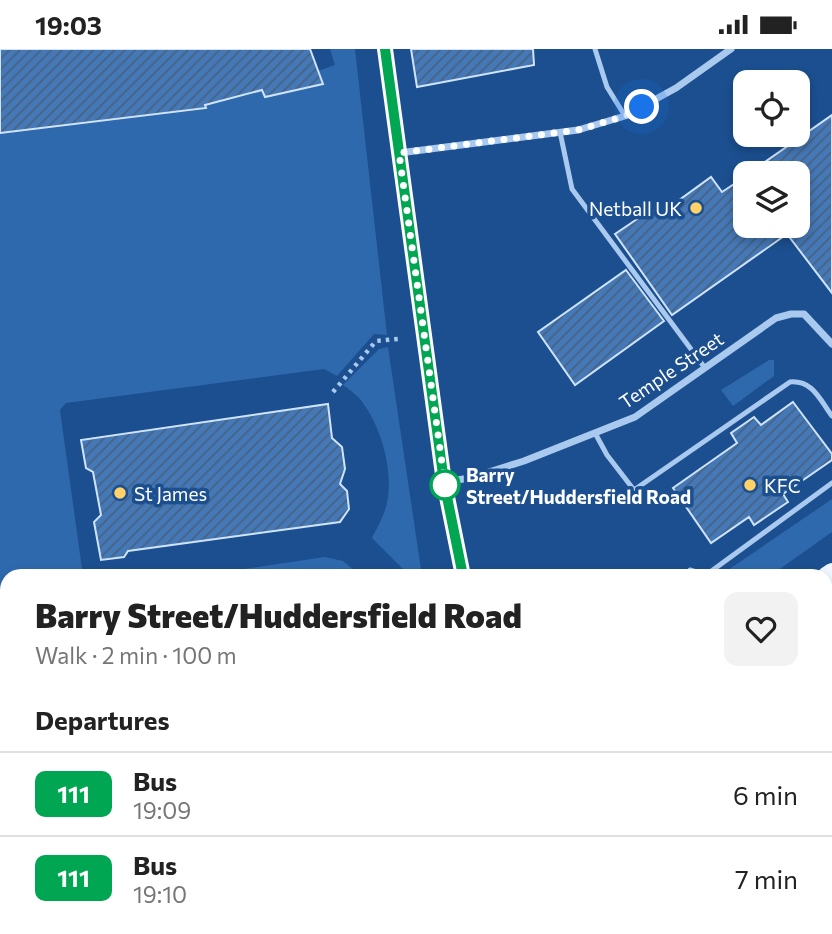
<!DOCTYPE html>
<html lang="en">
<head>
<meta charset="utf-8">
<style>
  :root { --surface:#fff; --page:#f2f2f2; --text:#222; --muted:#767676; --line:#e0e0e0 }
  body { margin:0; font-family:Commissioner,sans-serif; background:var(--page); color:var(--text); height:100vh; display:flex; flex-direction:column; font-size:26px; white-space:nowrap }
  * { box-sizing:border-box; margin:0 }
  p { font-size:23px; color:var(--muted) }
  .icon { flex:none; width:38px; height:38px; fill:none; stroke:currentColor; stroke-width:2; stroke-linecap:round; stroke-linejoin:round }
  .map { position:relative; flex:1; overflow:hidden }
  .drawer { position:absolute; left:0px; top:520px; width:833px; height:366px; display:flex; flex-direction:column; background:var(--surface); border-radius:21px 21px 0 0; box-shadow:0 4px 10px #0003 }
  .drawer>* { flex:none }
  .badge { padding:0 14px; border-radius:10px; font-size:24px; line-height:46px }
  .controls { position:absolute; left:733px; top:21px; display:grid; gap:14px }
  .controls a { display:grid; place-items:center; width:77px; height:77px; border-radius:14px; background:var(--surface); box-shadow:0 4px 10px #0003; font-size:35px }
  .you { position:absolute; width:35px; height:35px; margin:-18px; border:5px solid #fff; border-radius:50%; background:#1a73e8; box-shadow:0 0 0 10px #1a73e833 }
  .map>.badge { position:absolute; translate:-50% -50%; box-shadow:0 0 0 4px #fff }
  h2 { padding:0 35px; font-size:26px; line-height:63px }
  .round { display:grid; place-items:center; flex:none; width:74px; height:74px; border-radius:14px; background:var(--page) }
  .overview { display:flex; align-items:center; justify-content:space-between; height:119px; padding:0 35px }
  h1 { font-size:33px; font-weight:800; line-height:52px }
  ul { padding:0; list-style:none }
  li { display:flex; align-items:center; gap:21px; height:84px; padding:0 35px; border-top:2px solid var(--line) }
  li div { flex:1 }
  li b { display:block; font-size:26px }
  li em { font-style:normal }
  li .badge { min-width:77px; font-weight:700; text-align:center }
  .status { display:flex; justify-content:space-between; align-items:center; height:49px; padding:0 35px; background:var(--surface); direction:ltr }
  .status svg { height:19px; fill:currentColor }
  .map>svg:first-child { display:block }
  .green { fill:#2e69ad }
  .forest { fill:url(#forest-firs) }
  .building { fill:url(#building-hatch); stroke:#cfe3fa; stroke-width:2 }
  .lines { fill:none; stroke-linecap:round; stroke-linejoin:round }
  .path { stroke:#a9c9ee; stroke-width:4.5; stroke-dasharray:3.5 5; stroke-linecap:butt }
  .lane { stroke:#a9c9ee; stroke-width:5 }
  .street { stroke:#a9c9ee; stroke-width:7 }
  .primary { stroke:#f0f6ff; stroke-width:18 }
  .line-casing { stroke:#fff; stroke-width:16 }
  .line { stroke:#00a651; stroke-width:10 }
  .walk { stroke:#fff; stroke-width:7; stroke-dasharray:0 12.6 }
  .poi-dot { fill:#ffd166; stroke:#1b4f8f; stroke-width:2.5 }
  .stop-dot { fill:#fff; stroke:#00a651; stroke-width:3.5 }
  .labels { text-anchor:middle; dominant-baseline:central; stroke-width:7; stroke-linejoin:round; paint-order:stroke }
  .poi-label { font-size:19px; fill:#fff; stroke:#1b4f8f; text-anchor:start }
  .street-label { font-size:19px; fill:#fff; stroke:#1b4f8f }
  .stop-label { font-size:19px; font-weight:bold; fill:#fff; stroke:#1b4f8f; text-anchor:start }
</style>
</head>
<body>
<div class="status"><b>19:03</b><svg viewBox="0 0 49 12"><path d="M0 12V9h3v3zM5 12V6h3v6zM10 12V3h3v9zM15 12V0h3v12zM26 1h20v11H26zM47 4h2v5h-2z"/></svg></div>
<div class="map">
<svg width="832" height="885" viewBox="0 0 832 885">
  <defs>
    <pattern id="forest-firs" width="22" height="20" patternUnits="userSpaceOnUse" patternTransform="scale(1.75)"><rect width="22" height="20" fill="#2e69ad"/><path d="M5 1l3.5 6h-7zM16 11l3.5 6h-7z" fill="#4d80b9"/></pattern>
    <pattern id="building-hatch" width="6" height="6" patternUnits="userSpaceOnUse" patternTransform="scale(1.75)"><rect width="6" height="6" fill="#4478b7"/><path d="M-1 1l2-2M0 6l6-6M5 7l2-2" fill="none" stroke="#486282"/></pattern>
  </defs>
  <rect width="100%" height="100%" fill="#1b4f8f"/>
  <path class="green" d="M 330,0 L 355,0 L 387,286 L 374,285 L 337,327 L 324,320 L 66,354 L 60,361 L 83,527 L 7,527 L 7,586 L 0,592 L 0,84 L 205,59 L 205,56 L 262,41 L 265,48 L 322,35 L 318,22 L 335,16 Z
    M 388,298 L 422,527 L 410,527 L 372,489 C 376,481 381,472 384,464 C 397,430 382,377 360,350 C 355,345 349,340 343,336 L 379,300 Z
    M 769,311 L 774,311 L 774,327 L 733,357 L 721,341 Z
    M 832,450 L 832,483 L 770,527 L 732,527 L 728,521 Z
    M 325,508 L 343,512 L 361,527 L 198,527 Z"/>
  <path class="forest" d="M 826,751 L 832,759 L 832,817 L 826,809 Z"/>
  <path class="building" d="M 0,0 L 310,0 L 323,35 L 265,48 L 262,41 L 205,56 L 206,59 L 0,84 Z
    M 411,0 L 533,0 L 534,16 L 417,38 Z
    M 832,66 L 832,244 L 787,185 L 672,266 L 615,185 L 652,160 L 657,167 L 711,128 L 722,143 L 746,127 L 746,177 L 798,177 L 798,124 L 749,124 Z
    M 626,221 L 664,272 L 575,336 L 538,283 Z
    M 793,353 L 832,405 L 832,411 L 783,445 L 788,453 L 754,476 L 749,468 L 711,494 L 673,439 L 737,394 L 731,384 L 754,368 L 761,376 Z
    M 328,355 L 332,389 L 342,398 L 345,420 L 340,435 L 347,442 L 349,460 L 340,473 L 128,502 L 124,508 L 101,511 L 94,473 L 101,466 L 93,423 L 86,419 L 81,391 Z"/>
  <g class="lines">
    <path class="path" d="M 333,343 L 376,292 L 398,290"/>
    <path class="lane" d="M 595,0 L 607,38 L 625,67
      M 560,83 L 572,140 L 705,319
      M 595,384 L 607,406 L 634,441 L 790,333 C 813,331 820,351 832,367
      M 690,521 L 706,526 L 832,434"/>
    <path class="street" d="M 385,0 L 444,433 L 463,527
      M 399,104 L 578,81 L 625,67 L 676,39 L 731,0
      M 444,433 L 470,429 L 524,412 L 635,368 L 776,269 L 791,265 L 804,265 L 832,295
      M 0,644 L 7,643
      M 533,878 L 537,885"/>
    <path class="primary" d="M 826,527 L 832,523
      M 826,579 L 832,575
      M 286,885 L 296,878
      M 383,885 L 392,878"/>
  </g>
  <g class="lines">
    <defs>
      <path id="line" d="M 385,0 L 444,433 L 463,527"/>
    </defs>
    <use href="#line" class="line-casing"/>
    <use href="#line" class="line"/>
    <path class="walk" d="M 445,436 L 399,104 L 578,81 L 625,67 L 642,58"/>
  </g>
  <g class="poi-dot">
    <circle cx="696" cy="159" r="7"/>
    <circle cx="750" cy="436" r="7"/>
    <circle cx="120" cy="444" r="7"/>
  </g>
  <circle class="stop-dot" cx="445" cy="436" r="14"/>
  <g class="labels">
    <g class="poi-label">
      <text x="682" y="159" text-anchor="end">Netball UK</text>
      <text x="764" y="436">KFC</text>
      <text x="134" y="444">St James</text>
    </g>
    <g class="street-label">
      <text transform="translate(671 321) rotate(-34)">Temple Street</text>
    </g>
    <g class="stop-label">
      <text x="466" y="425">Barry<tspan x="466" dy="22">Street/Huddersfield Road</tspan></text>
    </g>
  </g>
</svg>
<div class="controls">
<a><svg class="icon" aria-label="locate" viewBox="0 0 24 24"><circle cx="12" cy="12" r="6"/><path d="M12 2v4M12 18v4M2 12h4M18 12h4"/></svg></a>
<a><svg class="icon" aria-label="layers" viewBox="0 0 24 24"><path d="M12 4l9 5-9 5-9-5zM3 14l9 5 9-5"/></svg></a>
</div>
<div class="you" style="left:642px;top:58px"></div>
<section class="drawer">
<div class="overview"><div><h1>Barry Street/Huddersfield Road</h1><p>Walk · 2 min · 100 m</p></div><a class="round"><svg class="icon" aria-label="heart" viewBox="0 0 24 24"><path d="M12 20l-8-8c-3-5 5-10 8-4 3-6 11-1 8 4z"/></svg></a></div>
<h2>Departures</h2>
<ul>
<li><span class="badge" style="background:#00a651;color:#fff">111</span><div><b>Bus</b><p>19:09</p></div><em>6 min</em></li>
<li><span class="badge" style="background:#00a651;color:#fff">111</span><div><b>Bus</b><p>19:10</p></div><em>7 min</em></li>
</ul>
</section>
</div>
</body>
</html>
